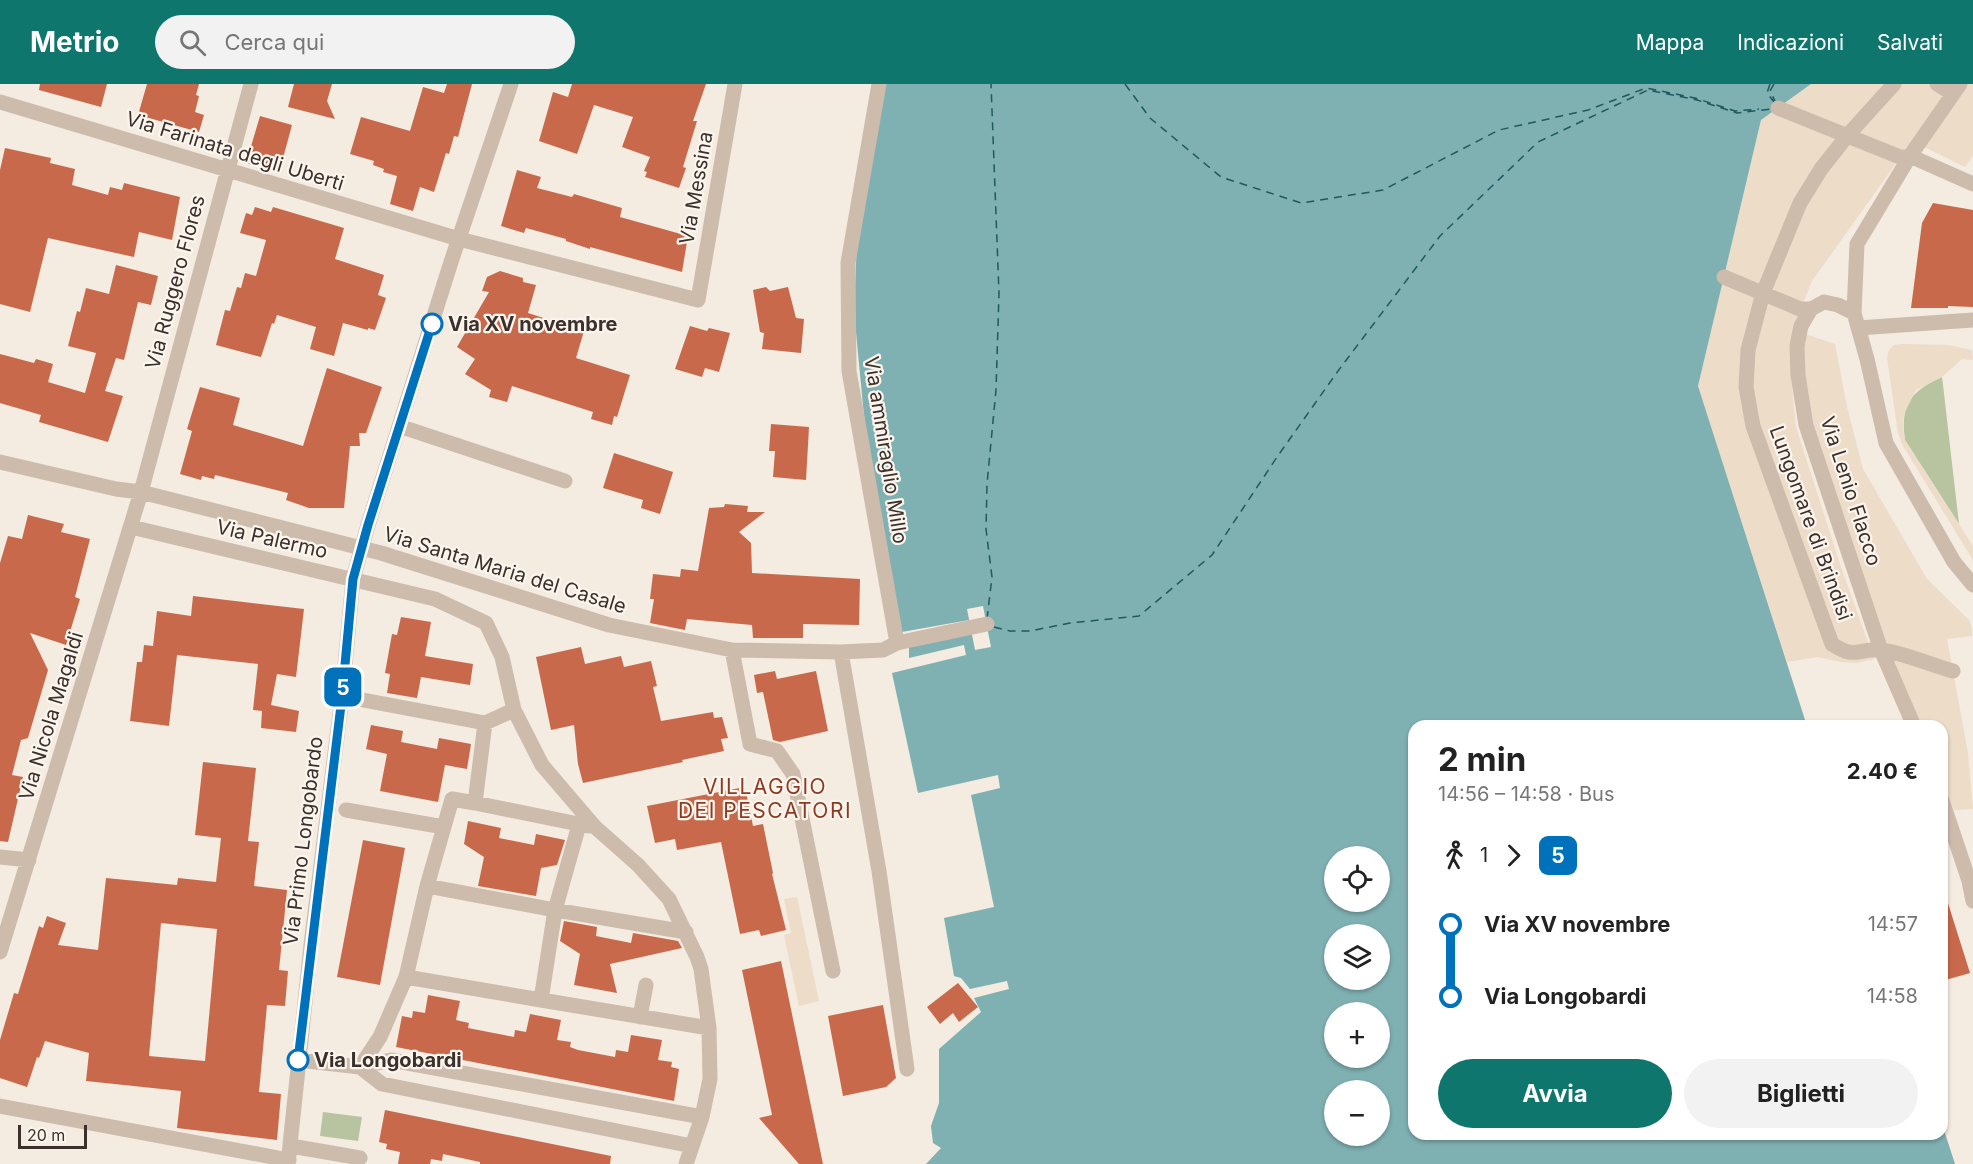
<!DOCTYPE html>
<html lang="it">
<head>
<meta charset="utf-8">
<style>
  :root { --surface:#fff; --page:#f2f2f2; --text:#222; --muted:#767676; --accent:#0f766e }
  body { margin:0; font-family:Inter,sans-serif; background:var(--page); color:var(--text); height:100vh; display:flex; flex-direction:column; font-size:22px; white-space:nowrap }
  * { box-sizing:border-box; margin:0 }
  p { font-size:20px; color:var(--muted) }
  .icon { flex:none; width:33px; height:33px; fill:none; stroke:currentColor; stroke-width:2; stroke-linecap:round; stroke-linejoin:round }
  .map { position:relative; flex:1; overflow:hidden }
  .side { position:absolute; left:1408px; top:636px; width:540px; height:420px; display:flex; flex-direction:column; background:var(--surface); border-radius:18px; box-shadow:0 2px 4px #0004 }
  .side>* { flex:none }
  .badge { padding:0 12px; border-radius:9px; font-size:21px; line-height:39px }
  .buttons { position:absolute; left:1324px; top:762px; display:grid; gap:12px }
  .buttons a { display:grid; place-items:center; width:66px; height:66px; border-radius:50%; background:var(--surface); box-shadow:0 2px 4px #0004; font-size:30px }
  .scale { position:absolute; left:18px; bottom:15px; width:69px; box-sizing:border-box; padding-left:6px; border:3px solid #3b302b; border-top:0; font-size:16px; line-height:21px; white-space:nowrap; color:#3b302b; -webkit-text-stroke:4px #fbf5ee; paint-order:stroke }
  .map>.badge { position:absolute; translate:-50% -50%; box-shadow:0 0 0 3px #fff }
  .legs { display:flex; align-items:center; gap:9px; height:66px; padding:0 30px; font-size:20px }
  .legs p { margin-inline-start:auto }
  .overview { display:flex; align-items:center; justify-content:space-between; height:102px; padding:0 30px }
  h1 { font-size:33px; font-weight:700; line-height:45px }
  .action { display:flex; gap:12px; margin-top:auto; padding:12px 30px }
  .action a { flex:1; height:69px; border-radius:36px; background:var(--accent); color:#fff; font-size:24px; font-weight:700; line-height:69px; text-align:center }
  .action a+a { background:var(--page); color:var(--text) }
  ul { padding:0 30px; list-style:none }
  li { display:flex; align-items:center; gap:21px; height:72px; font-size:22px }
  li i { display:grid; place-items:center; width:9px; height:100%; margin:0 8px; background:currentColor }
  li i::after { content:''; width:15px; height:15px; margin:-8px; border:4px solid; border-radius:50%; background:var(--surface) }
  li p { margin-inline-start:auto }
  li:first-child i { background:linear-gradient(#0000 50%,currentColor 0) }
  li:last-child i { background:linear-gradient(currentColor 50%,#0000 0) }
  header { display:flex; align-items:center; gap:36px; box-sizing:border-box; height:84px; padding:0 30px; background:var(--accent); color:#fff }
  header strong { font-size:28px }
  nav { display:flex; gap:33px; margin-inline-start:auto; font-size:21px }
  .search { width:420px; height:54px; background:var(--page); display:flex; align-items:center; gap:15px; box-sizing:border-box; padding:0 21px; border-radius:33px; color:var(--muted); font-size:22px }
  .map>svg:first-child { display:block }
  .green { fill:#b8c4a0 }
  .plaza { fill:#ecdcc8 }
  .water { fill:#7fb0b2; fill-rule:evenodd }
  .pier { fill:#f4ebe1 }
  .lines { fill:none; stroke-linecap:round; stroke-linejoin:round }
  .ferry { stroke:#1f5a5e; stroke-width:1.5; stroke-dasharray:8 6; stroke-linecap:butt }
  .building { fill:#c8694b; fill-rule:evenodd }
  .minor { stroke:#cdbbac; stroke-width:15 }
  .minor-bridge { stroke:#cdbbac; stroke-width:15 }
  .line-1-casing { stroke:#fff; stroke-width:14 }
  .line-1 { stroke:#0072bc; stroke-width:9 }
  .stop-1-dot { fill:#fff; stroke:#0072bc; stroke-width:3 }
  .labels { text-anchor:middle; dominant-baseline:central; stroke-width:4.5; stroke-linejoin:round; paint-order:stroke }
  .street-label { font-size:20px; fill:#3b302b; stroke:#fbf5ee }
  .stop-label { font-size:20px; font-weight:bold; fill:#3b302b; stroke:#fbf5ee; text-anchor:start }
  .neighbourhood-label { font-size:21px; letter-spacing:1.5px; fill:#8c3b22; stroke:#fbf5ee }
</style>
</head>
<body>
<header>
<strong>Metrio</strong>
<div class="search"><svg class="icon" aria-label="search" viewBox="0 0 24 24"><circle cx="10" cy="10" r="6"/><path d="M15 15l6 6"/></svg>Cerca qui</div>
<nav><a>Mappa</a><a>Indicazioni</a><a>Salvati</a></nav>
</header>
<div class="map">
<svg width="1973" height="1080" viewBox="0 0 1973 1080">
  <rect width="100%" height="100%" fill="#f4ebe1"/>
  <path class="green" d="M 1942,293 L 1943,301 L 1959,440 L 1905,356 C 1900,321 1911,307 1942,293 Z
    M 323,1028 L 362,1033 L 358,1057 L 320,1052 Z"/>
  <path class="plaza" d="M 1811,0 L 1973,0 L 1973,72 L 1965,83 L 1912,57 L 1812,197 L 1794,242 L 1791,292 L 1796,343 L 1841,483 L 1874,575 L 1857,579 L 1841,578 L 1817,573 L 1787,578 L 1698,302 L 1761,36 Z
    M 1808,251 L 1835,260 L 1847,323 L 1863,385 L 1927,495 L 1969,536 L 1972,545 L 1972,552 L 1947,555 L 1968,669 L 1973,725 L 1954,726 L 1943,698 L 1942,642 L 1920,642 L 1890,569 L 1814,341 L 1805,289 L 1802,257 L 1805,252 Z
    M 1903,260 L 1948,261 L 1972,266 L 1973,276 L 1962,275 L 1942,293 L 1916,306 L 1904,330 L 1903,342 L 1905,356 L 1973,462 L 1973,476 L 1903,362 L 1898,349 L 1887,274 L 1889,266 L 1894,261 Z
    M 797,813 L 819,917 L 799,922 L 784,851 L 791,849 L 784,815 Z"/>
  <path class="water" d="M 885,0 L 1811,0 L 1761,36 L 1698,302 L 1807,642 L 1414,642 L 1414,1050 L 1942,1050 L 1943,1043 L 1955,1080 L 926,1080 L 941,1064 L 933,1059 L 931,1042 L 939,1019 L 939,965 L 981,928 L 974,914 L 1009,905 L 1007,897 L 970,905 L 961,894 L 954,892 L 944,834 L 994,823 L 971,711 L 1000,704 L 998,691 L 918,709 L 892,589 L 966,571 L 964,561 L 909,574 L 909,562 L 969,536 L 902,548 L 866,353 L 854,227 L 857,156 ZM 1335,772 L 1380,772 L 1380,818 L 1335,818 ZM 1335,850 L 1380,850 L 1380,896 L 1335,896 ZM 1335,928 L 1380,928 L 1380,974 L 1335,974 ZM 1335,1006 L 1380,1006 L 1380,1052 L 1335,1052 Z"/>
  <path class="pier" d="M 983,522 L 991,563 L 975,566 L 967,525 Z"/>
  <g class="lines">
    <path class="ferry" d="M 1125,0 L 1150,34 L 1221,93 L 1301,119 L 1383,106 L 1499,46 L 1588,26 L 1646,4 L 1695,14 L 1735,27 L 1759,25
      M 1770,0 L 1767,9 L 1774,18
      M 1774,0 L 1770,7 L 1775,17
      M 987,535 L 992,493 L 986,445 L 987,400 L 996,306 L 999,209 L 991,0
      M 994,543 L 1010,547 L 1030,547 L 1070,539 L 1139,532 L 1212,471 L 1277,373 L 1338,287 L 1440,152 L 1538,58 L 1648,6 L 1697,16 L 1737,29 L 1771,25"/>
  </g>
  <path class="building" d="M 40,0 L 107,0 L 101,23 L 39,6 Z
    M 147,0 L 199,0 L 196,11 L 199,12 L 195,28 L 204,31 L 199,48 L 138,31 Z
    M 294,0 L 332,0 L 327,17 L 335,35 L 288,23 Z
    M 447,0 L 472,0 L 458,53 L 454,52 L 449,70 L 446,69 L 434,108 L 420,103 L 413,127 L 390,120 L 397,92 L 383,88 L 384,85 L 373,81 L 374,77 L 350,70 L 361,33 L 410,47 L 423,3 L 444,9 Z
    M 572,0 L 706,0 L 693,37 L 697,37 L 683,83 L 686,84 L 679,104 L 645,93 L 647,88 L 644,87 L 650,73 L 622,63 L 633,33 L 594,21 L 577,70 L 539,57 L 553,8 L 568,13 Z
    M 260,32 L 292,41 L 279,89 L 246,79 Z
    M 5,64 L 51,74 L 50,79 L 75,85 L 72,101 L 108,111 L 110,103 L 122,106 L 124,99 L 180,113 L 172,156 L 139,148 L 134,173 L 48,154 L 30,228 L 0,220 L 0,86 Z
    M 517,86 L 541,93 L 537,104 L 572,113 L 574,110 L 622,124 L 620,133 L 688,152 L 682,188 L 590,163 L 590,165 L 566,157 L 566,155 L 526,144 L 524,149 L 501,142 Z
    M 1933,119 L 1973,126 L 1973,223 L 1948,222 L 1948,224 L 1911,224 L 1922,139 Z
    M 255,123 L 271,128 L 273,123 L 344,144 L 335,175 L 384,191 L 378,211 L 386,214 L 375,246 L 368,244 L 368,246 L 343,239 L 334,272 L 310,265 L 316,243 L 277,231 L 274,240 L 272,239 L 261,273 L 216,261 L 225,226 L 230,227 L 237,203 L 241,204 L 245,189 L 256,192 L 266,156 L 240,149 L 246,129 L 252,131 Z
    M 116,181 L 158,192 L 151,221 L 138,218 L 124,276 L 116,274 L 105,307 L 123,312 L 108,358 L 39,338 L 41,331 L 0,319 L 0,270 L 34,279 L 36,275 L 53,280 L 48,298 L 85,309 L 96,269 L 68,262 L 77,227 L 80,228 L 86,204 L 109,210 Z
    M 500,187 L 523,194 L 523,198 L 536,201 L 528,229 L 584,247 L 576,274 L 630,291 L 617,333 L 614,332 L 612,341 L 591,335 L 593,328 L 512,302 L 507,318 L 489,313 L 491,306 L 465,290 L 475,275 L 457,263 L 489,208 L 482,207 L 487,193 Z
    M 766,203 L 770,207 L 788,203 L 796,234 L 804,235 L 801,269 L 762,265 L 764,249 L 760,248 L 753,206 Z
    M 690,242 L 707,247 L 709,244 L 730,249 L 719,288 L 705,284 L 702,293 L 675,285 Z
    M 327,284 L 382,303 L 366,349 L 359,349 L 360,362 L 350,362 L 344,424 L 309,424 L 286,416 L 288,409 L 215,391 L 214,395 L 202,392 L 201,396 L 180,390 L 192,347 L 187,345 L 200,303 L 240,314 L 233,341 L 303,362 Z
    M 771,340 L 809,343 L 806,396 L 773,393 L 775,367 L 769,367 Z
    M 614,369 L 673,388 L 660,430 L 641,424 L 643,416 L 603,404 Z
    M 725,420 L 748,422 L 747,428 L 765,428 L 739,448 L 751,459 L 752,489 L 860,495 L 859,541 L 803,540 L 803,554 L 753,554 L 752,541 L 687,535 L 685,546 L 650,539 L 654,515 L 650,515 L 653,490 L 680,493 L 681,485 L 698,487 L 709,424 L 724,423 Z
    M 28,431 L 64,440 L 61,448 L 90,455 L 75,513 L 80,515 L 66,561 L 30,549 L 48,586 L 28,654 L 21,656 L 12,691 L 23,693 L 8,758 L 0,757 L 0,479 L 8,452 L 22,455 Z
    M 193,512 L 304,525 L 296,593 L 277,590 L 271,621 L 299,627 L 296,648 L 261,644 L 262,627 L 253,626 L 258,580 L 177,571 L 169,642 L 130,637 L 137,578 L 142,578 L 144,561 L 153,562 L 157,527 L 191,532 Z
    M 401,533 L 431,538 L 425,572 L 473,580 L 470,601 L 421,593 L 417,614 L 387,609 L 390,590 L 385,589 L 392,550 L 397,551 Z
    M 581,563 L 585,580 L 621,572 L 624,583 L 651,577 L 657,602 L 653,603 L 661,637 L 713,628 L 714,634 L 722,633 L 728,654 L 721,655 L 724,667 L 682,676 L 683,678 L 583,699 L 578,680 L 574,641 L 551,646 L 536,573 Z
    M 775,587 L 777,595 L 816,587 L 828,647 L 780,658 L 773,656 L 763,608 L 757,609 L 754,591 Z
    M 371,641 L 403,647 L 401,658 L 437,665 L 439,654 L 471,660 L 467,685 L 445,681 L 438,718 L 380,707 L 387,670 L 366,665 Z
    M 203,678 L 256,684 L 248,757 L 259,758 L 254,802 L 287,806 L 279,886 L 288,887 L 285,922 L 267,921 L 259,1008 L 281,1010 L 277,1056 L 177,1044 L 181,1007 L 86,997 L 89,969 L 45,957 L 39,974 L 37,973 L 27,1003 L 0,994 L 0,956 L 14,909 L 18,910 L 39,842 L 43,844 L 47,832 L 66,839 L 58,861 L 98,866 L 106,794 L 177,801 L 178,794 L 216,798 L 221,754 L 195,751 ZM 161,839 L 217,845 L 205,977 L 149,972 Z
    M 745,703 L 753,742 L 763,740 L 773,789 L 772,790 L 786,846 L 761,852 L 759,846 L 740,850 L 721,758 L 677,766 L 675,755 L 655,759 L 647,722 Z
    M 468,737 L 501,744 L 499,754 L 534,761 L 536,750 L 565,756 L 557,781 L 541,784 L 536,812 L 478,802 L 484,773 L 464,760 Z
    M 363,756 L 405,764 L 380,901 L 337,893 Z
    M 1947,816 L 1970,889 L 1942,897 L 1942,817 Z
    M 564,837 L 597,843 L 596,852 L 631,859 L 633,849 L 678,857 L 682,864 L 610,880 L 617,909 L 574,901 L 580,870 L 560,857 Z
    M 781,877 L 823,1080 L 799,1080 L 759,1034 L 772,1031 L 742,886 Z
    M 958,899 L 978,923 L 959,938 L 953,929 L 940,940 L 927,923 Z
    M 428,911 L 460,917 L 456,936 L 469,939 L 468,944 L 504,951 L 514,953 L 515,946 L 526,948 L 530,930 L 561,936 L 557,956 L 571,958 L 570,963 L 578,966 L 615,973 L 616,966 L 628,968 L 631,951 L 662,956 L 658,976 L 672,978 L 671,983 L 679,985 L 674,1017 L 396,963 L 402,932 L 412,934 L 413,927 L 425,929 Z
    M 883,921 L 896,994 L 886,1003 L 843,1012 L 828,932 Z
    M 385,1026 L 611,1072 L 610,1080 L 480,1080 L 480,1078 L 443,1070 L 442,1077 L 431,1075 L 430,1080 L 398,1080 L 400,1068 L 386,1065 L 387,1060 L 379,1058 Z"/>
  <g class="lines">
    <path class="minor" d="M 879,0 L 848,179 L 849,287 L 897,559
      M 1894,0 L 1847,52 L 1821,85 L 1800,119 L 1763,209 L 1748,266 L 1746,303 L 1753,342 L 1832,560 C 1856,576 1857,564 1881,566 C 1904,569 1931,581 1953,587
      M 1937,0 L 1953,10
      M 1960,0 L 1910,72 L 1857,160 L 1854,229 L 1867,275 L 1886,359 L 1954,478 L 1973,501
      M 0,18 L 459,155 L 698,216 L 735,0
      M 1778,24 L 1900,73 L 1904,73
      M 1910,72 L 1973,100
      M 1724,193 L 1800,225 L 1811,225
      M 1854,229 L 1838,221 L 1824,218 L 1811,225 L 1801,242 L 1797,262 L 1798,291 L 1806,341 L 1881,566 L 1914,642
      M 1858,244 L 1973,236
      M 399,342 L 565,397
      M 0,378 L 116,405 L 141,408 L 381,469 L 609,541 L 732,566 L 841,568 L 883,566 L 897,559 L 987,540
      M 368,441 L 451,178 L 511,0
      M 131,443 L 435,515 L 486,539 L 502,573 L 514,626 L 542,681 L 595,743 L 638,781 L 669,815 L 697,873 L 701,885 L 709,944 L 710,995 L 702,1033 L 686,1080
      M 732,566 L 750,660 L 777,667 L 793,690 L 833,887
      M 841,568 L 879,787 L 907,985
      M 363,616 L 485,639
      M 514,626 L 485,639 L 475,719 L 588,742
      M 1942,716 L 1969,797 L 1973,817
      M 346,726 L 444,743
      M 579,741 L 555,826 L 541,916 L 709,944
      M 0,773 L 29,776
      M 427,802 L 555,826 L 686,848
      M 0,868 L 141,408 L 251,0
      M 406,893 L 541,916
      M 640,933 L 646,901
      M 298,976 L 360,983 L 391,976 L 702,1033
      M 360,983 L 382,1000 L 692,1062
      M 360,983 L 380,953 L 406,893 L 427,802 L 452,715 L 475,719
      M 0,1022 L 289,1076
      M 291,1062 L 360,1074
      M 288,1080 L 311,861 L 342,613 L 353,495"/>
    <path class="minor-bridge" d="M 353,495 L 368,441"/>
  </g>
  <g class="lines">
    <defs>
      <path id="line-1" d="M 298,976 L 342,613 L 353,495 L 368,441 L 432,240"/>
    </defs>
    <use href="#line-1" class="line-1-casing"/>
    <use href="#line-1" class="line-1"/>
  </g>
  <g class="stop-1-dot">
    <circle cx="432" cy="240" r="10"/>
    <circle cx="298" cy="976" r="10"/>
  </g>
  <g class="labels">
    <g class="street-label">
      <text transform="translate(235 67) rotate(17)">Via Farinata degli Uberti</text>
      <text transform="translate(696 104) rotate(-80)">Via Messina</text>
      <text transform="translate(175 198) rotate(-75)">Via Ruggero Flores</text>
      <text transform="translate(886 366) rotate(81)">Via ammiraglio Millo</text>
      <text transform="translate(1851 407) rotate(72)">Via Lenio Flacco</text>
      <text transform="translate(1811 439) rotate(70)">Lungomare di Brindisi</text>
      <text transform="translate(272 455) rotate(13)">Via Palermo</text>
      <text transform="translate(505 486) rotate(17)">Via Santa Maria del Casale</text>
      <text transform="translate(51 632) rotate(-73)">Via Nicola Magaldi</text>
      <text transform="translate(303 757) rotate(-83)">Via Primo Longobardo</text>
    </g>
    <g class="stop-label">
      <text x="448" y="240">Via XV novembre</text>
      <text x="314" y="976">Via Longobardi</text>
    </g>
    <g class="neighbourhood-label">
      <text x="765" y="702">VILLAGGIO<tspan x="765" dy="24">DEI PESCATORI</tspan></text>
    </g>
  </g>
</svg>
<div class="buttons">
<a><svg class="icon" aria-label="locate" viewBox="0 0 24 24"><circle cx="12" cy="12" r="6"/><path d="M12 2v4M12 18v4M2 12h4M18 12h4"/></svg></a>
<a><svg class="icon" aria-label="layers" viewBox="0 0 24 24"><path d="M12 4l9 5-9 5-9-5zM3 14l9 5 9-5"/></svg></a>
<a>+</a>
<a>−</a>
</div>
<div class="scale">20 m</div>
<b class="badge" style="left:343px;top:603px;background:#0072bc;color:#fff">5</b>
<section class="side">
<div class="overview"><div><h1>2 min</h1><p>14:56 – 14:58 · Bus</p></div><b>2.40 €</b></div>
<div class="legs"><svg class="icon" aria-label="walk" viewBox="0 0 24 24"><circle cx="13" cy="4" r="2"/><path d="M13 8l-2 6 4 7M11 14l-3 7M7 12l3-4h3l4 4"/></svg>1<svg class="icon" aria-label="forward" viewBox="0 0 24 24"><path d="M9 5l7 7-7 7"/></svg><b class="badge" style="background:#0072bc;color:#fff">5</b></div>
<ul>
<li><i style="color:#0072bc"></i><b>Via XV novembre</b><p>14:57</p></li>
<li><i style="color:#0072bc"></i><b>Via Longobardi</b><p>14:58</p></li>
</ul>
<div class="action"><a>Avvia</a><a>Biglietti</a></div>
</section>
</div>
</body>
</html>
